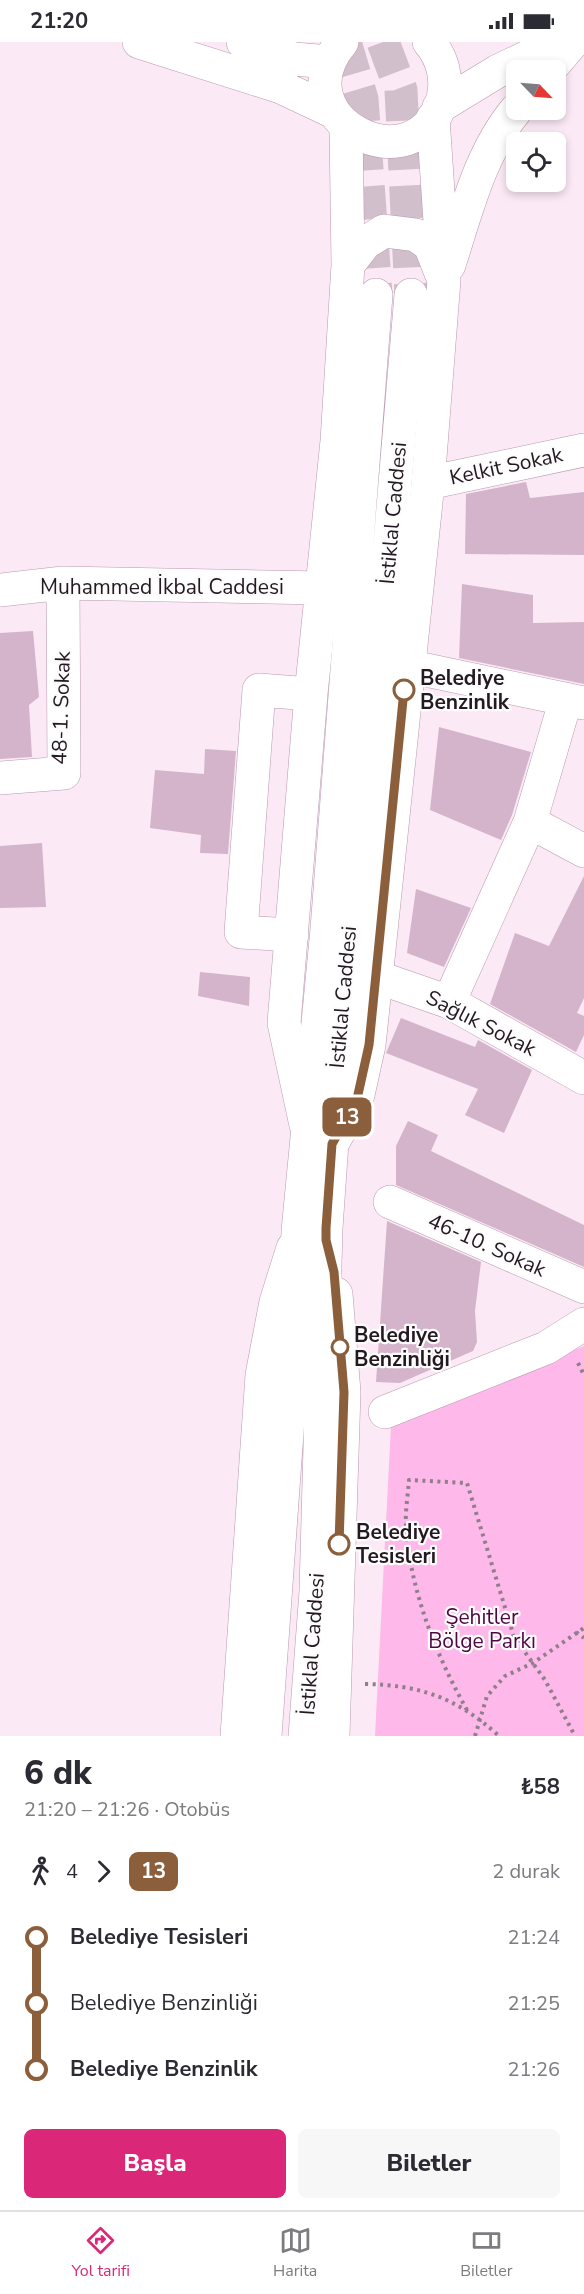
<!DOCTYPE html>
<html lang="tr">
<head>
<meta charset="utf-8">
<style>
  :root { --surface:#fff; --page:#f7f7f7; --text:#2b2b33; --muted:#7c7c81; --line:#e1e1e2; --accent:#db2777 }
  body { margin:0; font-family:"Nunito Sans",sans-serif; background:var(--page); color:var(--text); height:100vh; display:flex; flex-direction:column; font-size:22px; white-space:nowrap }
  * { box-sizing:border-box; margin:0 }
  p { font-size:20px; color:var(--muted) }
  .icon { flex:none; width:33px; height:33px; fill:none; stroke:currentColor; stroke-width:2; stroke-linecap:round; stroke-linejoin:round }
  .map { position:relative; height:1694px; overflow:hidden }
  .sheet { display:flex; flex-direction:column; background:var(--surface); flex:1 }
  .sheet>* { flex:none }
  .badge { padding:0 12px; border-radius:9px; font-size:21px; line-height:39px }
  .needle { width:39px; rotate:115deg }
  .buttons { position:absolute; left:506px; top:18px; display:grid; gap:12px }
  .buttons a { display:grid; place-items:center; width:60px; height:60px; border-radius:9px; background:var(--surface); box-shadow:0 3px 9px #0003; font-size:30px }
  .map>.badge { position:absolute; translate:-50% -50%; box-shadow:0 0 0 3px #fff }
  .legs { display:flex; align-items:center; gap:9px; height:66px; padding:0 24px; font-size:20px }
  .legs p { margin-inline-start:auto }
  .summary { display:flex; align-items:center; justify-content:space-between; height:102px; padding:0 24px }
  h1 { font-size:33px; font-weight:800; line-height:45px }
  .primary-button { display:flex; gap:12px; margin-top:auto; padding:12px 24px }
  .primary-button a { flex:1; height:69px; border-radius:9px; background:var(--accent); color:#fff; font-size:24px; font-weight:800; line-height:69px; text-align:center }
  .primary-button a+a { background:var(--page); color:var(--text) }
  ul { padding:0 24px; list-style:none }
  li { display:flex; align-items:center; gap:21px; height:66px; font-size:22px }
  li i { display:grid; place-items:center; width:9px; height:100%; margin:0 8px; background:currentColor }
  li i::after { content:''; width:15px; height:15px; margin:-8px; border:4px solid; border-radius:50%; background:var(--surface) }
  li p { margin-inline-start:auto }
  li:first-child i { background:linear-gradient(#0000 50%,currentColor 0) }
  li:last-child i { background:linear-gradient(currentColor 50%,#0000 0) }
  .status { display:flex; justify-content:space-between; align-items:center; height:42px; padding:0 30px; background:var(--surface); direction:ltr }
  .status svg { height:16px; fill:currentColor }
  .tabs { display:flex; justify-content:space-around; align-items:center; height:84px; border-top:2px solid var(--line); background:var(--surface); font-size:16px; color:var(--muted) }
  .tabs a { display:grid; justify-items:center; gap:3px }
  .tabs .selected { color:var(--accent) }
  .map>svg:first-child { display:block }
  .green { fill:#feb8ea }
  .building { fill:#d4b4ca }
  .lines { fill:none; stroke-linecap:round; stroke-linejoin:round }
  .major-tunnel { stroke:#d1bfcb; stroke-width:33; stroke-dasharray:33 16; stroke-linecap:butt }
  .minor-casing { stroke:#b899ae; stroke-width:34 }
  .major-casing { stroke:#b899ae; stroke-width:34 }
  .path { stroke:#8e7f8a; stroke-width:4; stroke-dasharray:3 4.5; stroke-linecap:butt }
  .minor { stroke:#fff; stroke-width:33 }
  .major { stroke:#fff; stroke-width:33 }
  .line-1-casing { stroke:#fff; stroke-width:14 }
  .line-1 { stroke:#8b5e3c; stroke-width:9 }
  .stop-1-dot { fill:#fff; stroke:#8b5e3c; stroke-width:3 }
  .labels { text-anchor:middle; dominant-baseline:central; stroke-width:4.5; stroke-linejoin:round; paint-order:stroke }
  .street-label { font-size:21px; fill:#241921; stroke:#fcfcfc }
  .stop-label { font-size:21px; font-weight:bold; fill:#241921; stroke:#fcfcfc; text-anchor:start }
  .park-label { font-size:21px; fill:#4f0742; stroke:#fcfcfc }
</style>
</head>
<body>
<div class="status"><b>21:20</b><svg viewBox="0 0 49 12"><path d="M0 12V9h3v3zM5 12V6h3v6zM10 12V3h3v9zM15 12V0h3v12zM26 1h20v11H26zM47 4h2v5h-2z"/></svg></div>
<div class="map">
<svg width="584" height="1694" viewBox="0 0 584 1694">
  <rect width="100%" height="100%" fill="#fce9f6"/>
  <path class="green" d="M 584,1304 L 584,1694 L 375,1694 L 391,1384 Z"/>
  <path class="building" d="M 526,440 L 530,456 L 584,450 L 584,513 L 465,512 L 466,452 Z
    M 462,542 L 533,553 L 533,581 L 584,580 L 584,642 L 459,616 Z
    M 33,589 L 39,655 L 29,663 L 32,715 L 0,717 L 0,591 Z
    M 439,685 L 531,710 L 512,773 L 501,798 L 430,768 Z
    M 205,707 L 236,709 L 228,812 L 200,811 L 201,793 L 150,786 L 155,728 L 204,732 Z
    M 42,801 L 46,865 L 0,866 L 0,804 Z
    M 584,834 L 584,956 L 577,971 L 584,974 L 584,993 L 576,1010 L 490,962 L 515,891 L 549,904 Z
    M 416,847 L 471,866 L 444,925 L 407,911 Z
    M 200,930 L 250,935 L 249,964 L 198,954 Z
    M 401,976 L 475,1005 L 478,998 L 532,1028 L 504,1091 L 465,1073 L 478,1047 L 386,1011 Z
    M 408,1079 L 438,1093 L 431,1109 L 584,1183 L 584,1225 L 396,1143 L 396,1104 Z
    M 387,1179 L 481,1220 L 475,1269 L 477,1300 L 473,1309 L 400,1341 L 376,1340 Z"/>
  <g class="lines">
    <path class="major-tunnel" d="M 345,0 L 362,57 L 376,253
      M 383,0 L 401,48 L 411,253"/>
    <defs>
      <path id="minor" d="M 549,28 L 573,0
        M 348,223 L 365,201 L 384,189 L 416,193 L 430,203 L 441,231
        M 449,223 C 466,170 480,111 516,68
        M 428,441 L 584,408
        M 0,548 L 63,541 L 324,546
        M 407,624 L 584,661
        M 0,736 L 64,731 L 63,541
        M 530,780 L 584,809
        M 292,893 L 241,890 L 259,648 L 311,652
        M 374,934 L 449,960 L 584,1036
        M 449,960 L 530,780 L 566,657
        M 306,1083 L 284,981 L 311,652 L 337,399 L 348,223 L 346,85
        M 332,1102 L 357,1057 L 369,1003 L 428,441 L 444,238 L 433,76
        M 390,1160 L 584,1245
        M 385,1370 L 546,1306 L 584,1282
        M 237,1694 L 262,1333 L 276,1260 L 293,1206
        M 333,1694 L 344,1350 L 336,1252"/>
      <path id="major" d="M 139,0 L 281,45 L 334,70
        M 243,0 L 294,17 L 329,20
        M 342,0 C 277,77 417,148 443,56 C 448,36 442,15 429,0
        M 439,65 L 498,29 L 559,0
        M 265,1694 L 296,1267 L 298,1189 L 327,887 L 376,253
        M 305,1694 L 316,1549 L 326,1186 L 343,943 L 378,642 L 411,253"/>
    </defs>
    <use href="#minor" class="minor-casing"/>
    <use href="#major" class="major-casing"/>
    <path class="path" d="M 578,1321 L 584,1333
      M 576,1590 L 584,1596
      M 365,1642 C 421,1643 457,1656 499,1694
      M 467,1668 C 436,1613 410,1548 406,1484 C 405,1469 408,1453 409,1438 L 467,1441 L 514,1595 L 545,1638 L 575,1694
      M 475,1694 L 487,1654 L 505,1634 L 533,1621 L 584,1586"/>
    <use href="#minor" class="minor"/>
    <use href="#major" class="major"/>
  </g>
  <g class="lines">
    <defs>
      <path id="line-1" d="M 339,1502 L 344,1350 L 334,1230 L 326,1198 L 326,1186 L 332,1102 L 357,1057 L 369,1003 L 404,648"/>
    </defs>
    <use href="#line-1" class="line-1-casing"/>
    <use href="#line-1" class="line-1"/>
  </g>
  <g class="stop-1-dot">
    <circle cx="404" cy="648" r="10"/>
    <circle cx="340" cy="1305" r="8"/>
    <circle cx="339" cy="1502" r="10"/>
  </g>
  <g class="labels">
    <g class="street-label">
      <text transform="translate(506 424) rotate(-12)">Kelkit Sokak</text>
      <text transform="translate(393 471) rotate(-85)">İstiklal Caddesi</text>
      <text x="162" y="545">Muhammed İkbal Caddesi</text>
      <text transform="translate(61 666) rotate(-88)">48-1. Sokak</text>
      <text transform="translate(343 955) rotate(-85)">İstiklal Caddesi</text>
      <text transform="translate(481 981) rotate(27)">Sağlık Sokak</text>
      <text transform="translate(487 1203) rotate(24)">46-10. Sokak</text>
      <text transform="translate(312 1602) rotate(-86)">İstiklal Caddesi</text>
    </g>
    <g class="stop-label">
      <text x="420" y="636">Belediye<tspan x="420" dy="24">Benzinlik</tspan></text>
      <text x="354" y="1293">Belediye<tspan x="354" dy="24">Benzinliği</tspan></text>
      <text x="356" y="1490">Belediye<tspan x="356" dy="24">Tesisleri</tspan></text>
    </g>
    <g class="park-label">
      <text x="482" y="1575">Şehitler<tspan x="482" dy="24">Bölge Parkı</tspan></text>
    </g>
  </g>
</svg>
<div class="buttons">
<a><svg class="needle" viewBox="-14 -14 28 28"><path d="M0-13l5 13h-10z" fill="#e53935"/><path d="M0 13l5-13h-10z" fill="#7c7c81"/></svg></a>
<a><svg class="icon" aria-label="locate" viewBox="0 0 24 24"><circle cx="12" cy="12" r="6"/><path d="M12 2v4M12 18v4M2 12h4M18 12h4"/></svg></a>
</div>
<b class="badge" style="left:347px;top:1075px;background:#8b5e3c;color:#fff">13</b>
</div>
<section class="sheet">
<div class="summary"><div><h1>6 dk</h1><p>21:20 – 21:26 · Otobüs</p></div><b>₺58</b></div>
<div class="legs"><svg class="icon" aria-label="walk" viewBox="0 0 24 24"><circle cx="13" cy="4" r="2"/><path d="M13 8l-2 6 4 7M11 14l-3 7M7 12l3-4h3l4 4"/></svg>4<svg class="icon" aria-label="forward" viewBox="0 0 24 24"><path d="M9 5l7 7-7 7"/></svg><b class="badge" style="background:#8b5e3c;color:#fff">13</b><p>2 durak</p></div>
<ul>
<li><i style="color:#8b5e3c"></i><b>Belediye Tesisleri</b><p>21:24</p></li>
<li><i style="color:#8b5e3c"></i><span>Belediye Benzinliği</span><p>21:25</p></li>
<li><i style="color:#8b5e3c"></i><b>Belediye Benzinlik</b><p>21:26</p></li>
</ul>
<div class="primary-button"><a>Başla</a><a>Biletler</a></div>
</section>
<nav class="tabs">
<a class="selected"><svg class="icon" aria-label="directions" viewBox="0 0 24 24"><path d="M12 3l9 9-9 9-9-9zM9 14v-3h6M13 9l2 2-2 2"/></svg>Yol tarifi</a>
<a><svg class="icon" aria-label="map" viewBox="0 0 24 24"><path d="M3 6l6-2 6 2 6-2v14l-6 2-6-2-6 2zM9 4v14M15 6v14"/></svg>Harita</a>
<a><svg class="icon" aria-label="tickets" viewBox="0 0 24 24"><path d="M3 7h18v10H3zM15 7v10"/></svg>Biletler</a>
</nav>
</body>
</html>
